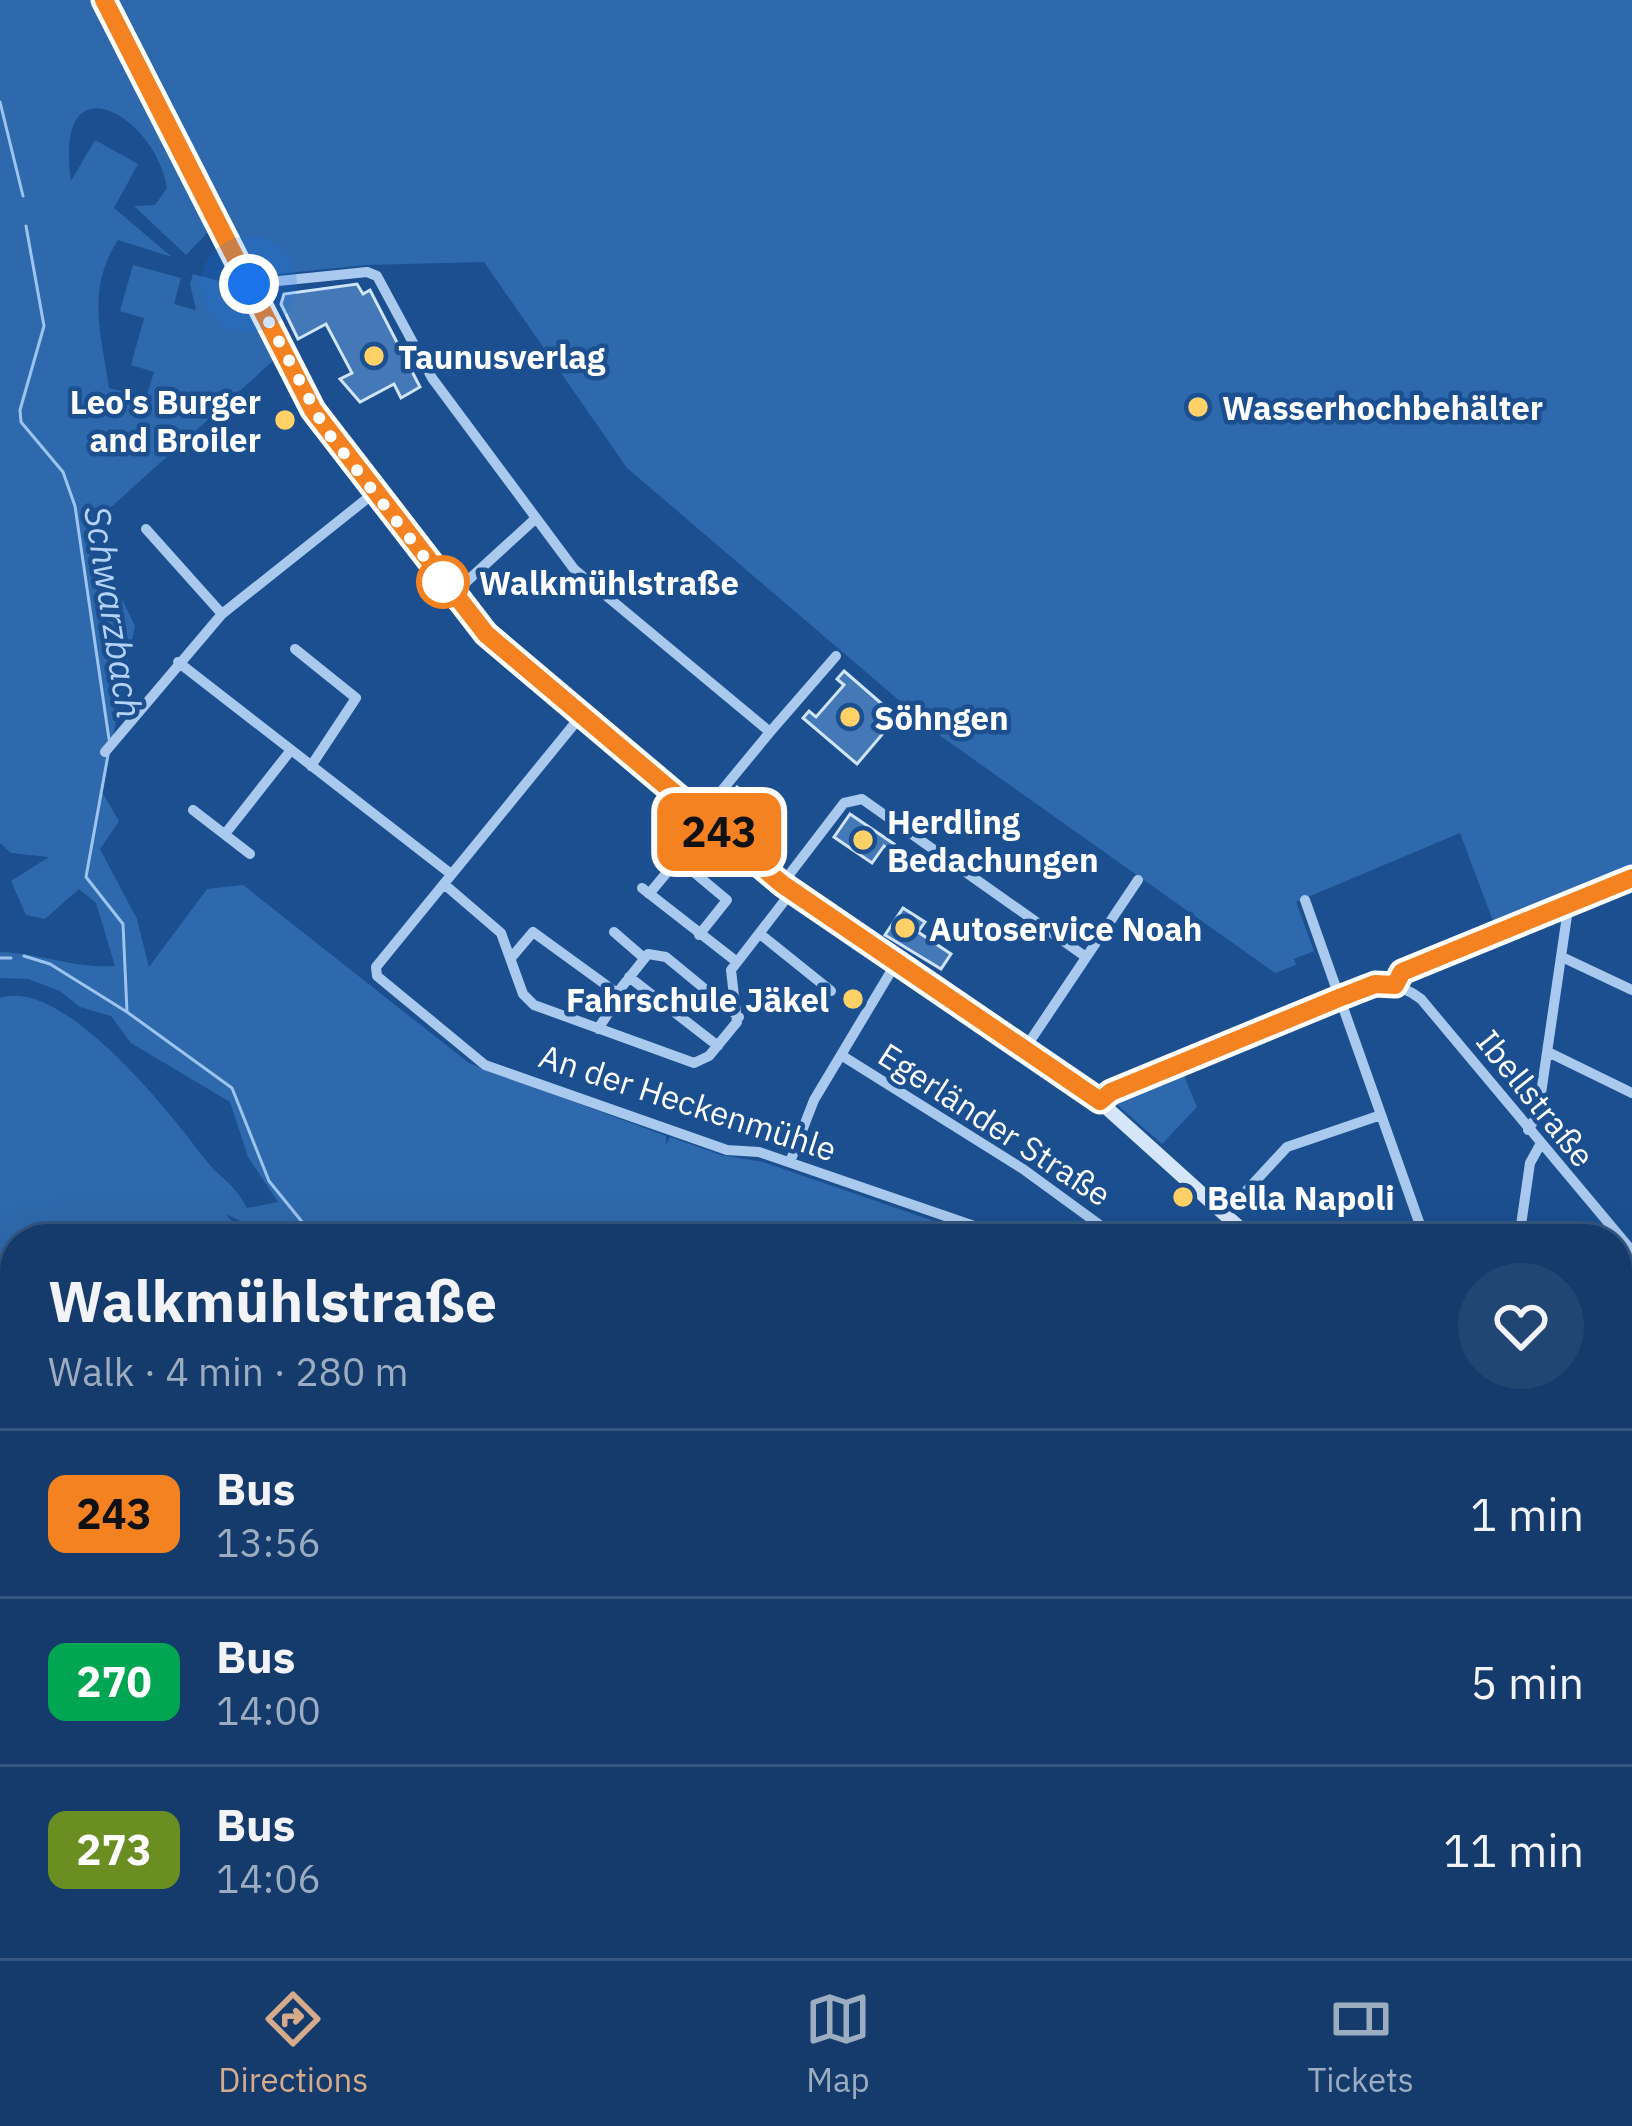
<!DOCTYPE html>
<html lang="en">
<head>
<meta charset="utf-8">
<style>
  :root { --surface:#143b6b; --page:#214673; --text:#f1f3f6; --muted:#9dadc1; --line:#33557e; --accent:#d6ab8b }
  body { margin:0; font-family:"IBM Plex Sans",sans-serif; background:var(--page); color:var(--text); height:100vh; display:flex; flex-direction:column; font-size:45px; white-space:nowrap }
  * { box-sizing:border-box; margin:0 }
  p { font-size:39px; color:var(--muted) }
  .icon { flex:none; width:66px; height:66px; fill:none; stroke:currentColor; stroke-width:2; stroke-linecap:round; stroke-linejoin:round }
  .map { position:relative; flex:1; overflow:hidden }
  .drawer { position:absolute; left:0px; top:1224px; width:1632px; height:735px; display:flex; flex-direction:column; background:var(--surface); border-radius:48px 48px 0 0; box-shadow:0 12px 48px #0002,0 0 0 3px var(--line) }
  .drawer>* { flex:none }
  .badge { padding:0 24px; border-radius:18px; font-size:42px; line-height:78px }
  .you { position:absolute; width:60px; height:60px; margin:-30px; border:9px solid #fff; border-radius:50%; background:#1a73e8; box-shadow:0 0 0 18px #1a73e833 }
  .map>.badge { position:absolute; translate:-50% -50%; box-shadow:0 0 0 6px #fff }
  .round { display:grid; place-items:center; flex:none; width:126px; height:126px; border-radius:63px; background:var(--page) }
  .summary { display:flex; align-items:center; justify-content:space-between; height:204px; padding:0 48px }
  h1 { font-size:57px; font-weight:800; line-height:90px }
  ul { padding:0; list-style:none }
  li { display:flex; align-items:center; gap:36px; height:168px; padding:0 48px; border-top:3px solid var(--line) }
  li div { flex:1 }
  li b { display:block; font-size:45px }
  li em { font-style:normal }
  li .badge { min-width:132px; font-weight:700; text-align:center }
  .dock { display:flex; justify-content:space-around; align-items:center; height:168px; border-top:3px solid var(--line); background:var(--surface); font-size:33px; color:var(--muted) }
  .dock a { display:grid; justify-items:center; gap:6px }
  .dock .current { color:var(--accent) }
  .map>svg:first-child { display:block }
  .green { fill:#2e69ad }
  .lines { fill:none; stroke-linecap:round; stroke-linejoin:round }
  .stream { stroke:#9cc4f0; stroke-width:3 }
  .building { fill:#4478b7; stroke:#cfe3fa; stroke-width:3 }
  .minor { stroke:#a9c9ee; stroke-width:10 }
  .secondary { stroke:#d6e6fa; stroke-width:14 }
  .primary { stroke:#f0f6ff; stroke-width:16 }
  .line-casing { stroke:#fff; stroke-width:27 }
  .line { stroke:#f58220; stroke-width:18 }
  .walk { stroke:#fff; stroke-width:12; stroke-dasharray:0 21.6 }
  .poi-dot { fill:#ffd166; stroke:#1b4f8f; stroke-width:4.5 }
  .stop-dot { fill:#fff; stroke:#f58220; stroke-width:6 }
  .labels { text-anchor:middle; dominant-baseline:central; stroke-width:9; stroke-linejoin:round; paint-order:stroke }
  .poi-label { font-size:33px; font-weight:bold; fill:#fff; stroke:#1b4f8f; text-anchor:start }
  .stop-label { font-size:33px; font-weight:bold; fill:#fff; stroke:#1b4f8f; text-anchor:start }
  .street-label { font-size:33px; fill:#fff; stroke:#1b4f8f }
  .water-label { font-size:36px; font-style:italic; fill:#b5d3f5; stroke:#1b4f8f }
</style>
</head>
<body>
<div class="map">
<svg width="1632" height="1958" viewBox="0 0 1632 1958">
  <rect width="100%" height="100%" fill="#1b4f8f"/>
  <path class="green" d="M 0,0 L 95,0 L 211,229 L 186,255 L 134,206 L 155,205 L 167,188 C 156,116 53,55 71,181 L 95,140 L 138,164 L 114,208 L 172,257 L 118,240 C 86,290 101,332 109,388 L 146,398 L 154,372 L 131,365 L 144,318 L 120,311 L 133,265 L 181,278 L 174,304 L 196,310 L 190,284 L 193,274 L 241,287 L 275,359 L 88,528 L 135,626 L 102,792 L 119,821 L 100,849 L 137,919 L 149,967 L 207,889 L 243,885 L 469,1063 L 666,1136 L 666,1145 L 670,1137 L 721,1155 L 763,1162 L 986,1239 L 276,1239 L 226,1214 L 247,1239 L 15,1239 L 15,1343 L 0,1340 L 0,998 C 63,976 171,1114 205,1159 C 221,1180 232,1180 247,1208 L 278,1202 L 248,1157 L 230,1102 L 131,1043 L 111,1016 L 80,1007 L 60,991 L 28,979 L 0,978 L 0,952 C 40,953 75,969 115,966 L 96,903 L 79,889 L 45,919 L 26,915 L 11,881 L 49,857 L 11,853 L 0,843 Z
    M 112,0 L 1632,0 L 1632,871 L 1495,926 L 1460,833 L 1296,902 L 1314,951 L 1294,959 L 1296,965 L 1275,973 L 942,737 L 627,468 L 484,262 L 366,265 L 268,275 L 251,268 Z
    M 1182,1071 L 1197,1107 L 1162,1144 L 1114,1102 Z
    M 2,1347 L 15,1350 L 15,1547 L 0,1599 Z
    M 15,1930 L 15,1944 L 317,1947 L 316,1958 L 0,1958 L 0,1933 Z
    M 325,1944 L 1085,1944 L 1081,1958 L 323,1958 Z"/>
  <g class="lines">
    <path class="stream" d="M 0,102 L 23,196
      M 26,226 L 44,326 L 20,410 L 21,422 L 63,472 L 75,506 L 109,739
      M 108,755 L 86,877 L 123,924 L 127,1012
      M 24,956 L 50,964 L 127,1012 L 232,1088 L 269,1181 L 316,1239
      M 0,958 L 11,958
      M 1284,1944 L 1333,1958
      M 460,1958 L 488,1944
      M 1408,1958 L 1410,1944"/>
  </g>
  <path class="building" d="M 357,284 L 363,294 L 370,290 L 420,387 L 401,398 L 394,384 L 360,402 L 340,379 L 352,373 L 326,324 L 298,339 L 281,304 L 284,294 Z
    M 844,671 L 897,717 L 857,764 L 803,718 L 809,711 L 816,717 L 844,685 L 837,679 Z
    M 737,787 L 750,797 L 741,807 L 756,819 L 745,832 L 729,819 L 728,798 Z
    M 850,814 L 894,844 L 890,850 L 884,846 L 872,863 L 834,837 Z
    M 903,908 L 925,922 L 918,932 L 951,954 L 941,969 L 885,935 Z"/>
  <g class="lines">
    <path class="minor" d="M 249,284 L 367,272 L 377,276 L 432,378 L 574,569 L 770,732 L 700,817
      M 146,529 L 222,614
      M 453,594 L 535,519
      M 295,649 L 356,698 L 311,766
      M 178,662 L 451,874
      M 580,717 L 376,967 L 377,976 L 485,1065 L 727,1150 L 759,1152 L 1012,1239
      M 770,732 L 836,656
      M 105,752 L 222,614 L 374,493
      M 193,810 L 250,854
      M 225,834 L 291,750
      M 444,884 L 501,933 L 523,994 L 534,1005 L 694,1063 L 709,1056 L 737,1022 L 731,970 L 792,891
      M 782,884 L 844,803 L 862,799 L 1086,957
      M 642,888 L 737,962
      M 649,894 L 678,859 L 727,900 L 699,935
      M 1305,900 L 1425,1239
      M 614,932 L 644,958
      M 760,934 L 831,991
      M 1562,957 L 1632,990
      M 511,958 L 533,932 L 617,993
      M 629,977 L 718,1046
      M 1395,985 L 1403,972 L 1632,878
      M 598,1029 L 620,995 L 617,993 L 648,954 L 666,957 L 739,1017
      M 1024,1050 L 1138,880
      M 1548,1052 L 1632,1093
      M 841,1055 L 1023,1169 L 1119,1239
      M 1099,1101 L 1111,1092 L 1339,998 C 1370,986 1392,976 1421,999 L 1632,1251
      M 1528,1130 L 1538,1114 L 1569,902
      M 790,1162 L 814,1100 L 896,963
      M 1225,1214 L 1287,1147 L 1381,1115
      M 1519,1239 L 1530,1163 L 1540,1145
      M 1617,1374 L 1632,1381
      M 1617,1471 L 1632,1478
      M 1617,1630 L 1632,1630
      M 1617,1753 L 1632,1753
      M 1163,1946 L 1187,1958"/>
    <path class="secondary" d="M 104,0 L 312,409 L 486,634 L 782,884 L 1099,1101 L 1252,1239"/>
    <path class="primary" d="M 1617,1909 L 1632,1911
      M 1516,1958 L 1529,1944"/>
  </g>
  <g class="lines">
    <defs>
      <path id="line" d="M 104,0 L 313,410 L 486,634 L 782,884 L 1100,1101 L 1111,1092 L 1339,998 L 1375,984 L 1395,985 L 1402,972 L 1632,878"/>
    </defs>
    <use href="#line" class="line-casing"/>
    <use href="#line" class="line"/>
    <path class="walk" d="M 249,284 L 325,429 L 446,585 L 443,582"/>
  </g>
  <g class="poi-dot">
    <circle cx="374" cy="356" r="12"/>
    <circle cx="1198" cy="407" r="12"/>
    <circle cx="285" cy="420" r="12"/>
    <circle cx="850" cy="717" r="12"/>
    <circle cx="863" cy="840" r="12"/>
    <circle cx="905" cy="928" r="12"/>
    <circle cx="853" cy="999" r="12"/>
    <circle cx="1183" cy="1197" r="12"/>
  </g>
  <circle class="stop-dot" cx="443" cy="582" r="24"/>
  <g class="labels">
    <g class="poi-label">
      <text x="398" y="356">Taunusverlag</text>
      <text x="261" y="401" text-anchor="end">Leo's Burger<tspan x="261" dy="38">and Broiler</tspan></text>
      <text x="1222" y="407">Wasserhochbehälter</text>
      <text x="874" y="717">Söhngen</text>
      <text x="887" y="821">Herdling<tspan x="887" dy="38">Bedachungen</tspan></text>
      <text x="929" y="928">Autoservice Noah</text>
      <text x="829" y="999" text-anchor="end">Fahrschule Jäkel</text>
      <text x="1207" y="1197">Bella Napoli</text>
    </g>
    <g class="stop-label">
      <text x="479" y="582">Walkmühlstraße</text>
    </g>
    <g class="street-label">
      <text transform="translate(1536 1098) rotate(51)">Ibellstraße</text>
      <text transform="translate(688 1102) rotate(18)">An der Heckenmühle</text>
      <text transform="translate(995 1124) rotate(33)">Egerländer Straße</text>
    </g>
    <g class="water-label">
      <text transform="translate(114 612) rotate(81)">Schwarzbach</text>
    </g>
  </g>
</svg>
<div class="you" style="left:249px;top:284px"></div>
<b class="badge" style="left:719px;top:832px;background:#f58220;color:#111">243</b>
<section class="drawer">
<div class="summary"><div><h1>Walkmühlstraße</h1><p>Walk · 4 min · 280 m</p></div><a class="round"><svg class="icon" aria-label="heart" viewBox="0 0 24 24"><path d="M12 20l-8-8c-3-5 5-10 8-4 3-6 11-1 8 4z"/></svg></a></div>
<ul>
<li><span class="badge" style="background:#f58220;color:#111">243</span><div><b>Bus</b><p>13:56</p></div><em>1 min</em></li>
<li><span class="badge" style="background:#00a651;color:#fff">270</span><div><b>Bus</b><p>14:00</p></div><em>5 min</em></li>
<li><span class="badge" style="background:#6b8e23;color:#fff">273</span><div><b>Bus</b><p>14:06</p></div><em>11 min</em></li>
</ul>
</section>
</div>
<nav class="dock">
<a class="current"><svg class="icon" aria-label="directions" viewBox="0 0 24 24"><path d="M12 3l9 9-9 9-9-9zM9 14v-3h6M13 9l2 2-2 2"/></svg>Directions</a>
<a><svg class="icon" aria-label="map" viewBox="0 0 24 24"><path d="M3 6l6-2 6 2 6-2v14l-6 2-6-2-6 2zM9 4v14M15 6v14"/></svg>Map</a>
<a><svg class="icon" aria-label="tickets" viewBox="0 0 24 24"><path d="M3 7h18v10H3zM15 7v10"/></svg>Tickets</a>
</nav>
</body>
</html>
